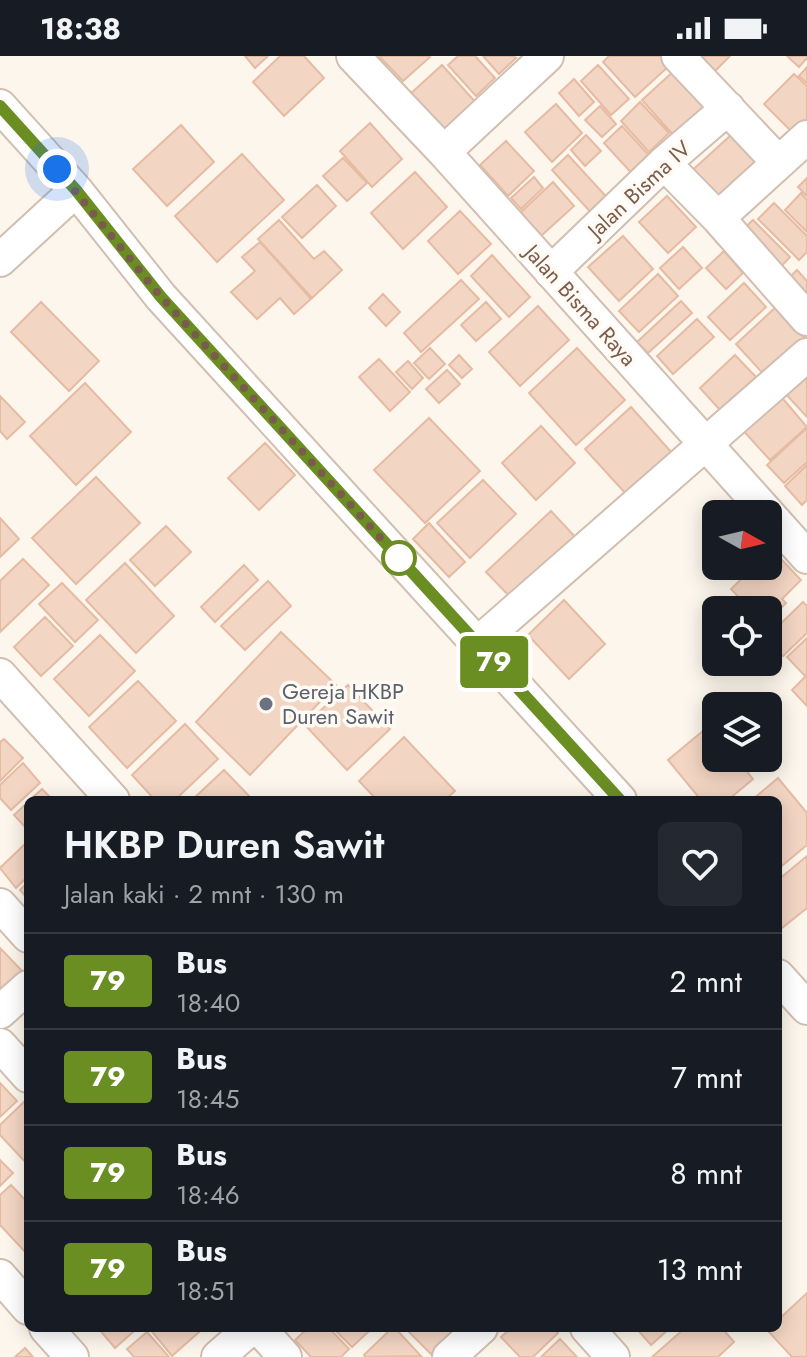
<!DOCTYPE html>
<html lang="id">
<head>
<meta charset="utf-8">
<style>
  :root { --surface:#171b24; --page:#242831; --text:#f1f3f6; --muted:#9ea1a6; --line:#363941 }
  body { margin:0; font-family:Jost,sans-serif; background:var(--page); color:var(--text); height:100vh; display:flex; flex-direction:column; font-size:30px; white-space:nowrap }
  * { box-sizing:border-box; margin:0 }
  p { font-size:26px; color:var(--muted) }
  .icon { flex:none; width:44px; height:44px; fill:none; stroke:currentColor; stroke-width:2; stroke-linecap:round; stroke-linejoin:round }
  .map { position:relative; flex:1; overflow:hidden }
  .sheet { position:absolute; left:24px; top:740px; width:758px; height:536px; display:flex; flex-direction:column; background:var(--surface); border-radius:12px; box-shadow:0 4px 20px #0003 }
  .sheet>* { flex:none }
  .badge { padding:0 16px; border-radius:6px; font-size:28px; line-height:52px }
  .needle { width:52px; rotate:98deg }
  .fabs { position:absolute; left:702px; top:444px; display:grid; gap:16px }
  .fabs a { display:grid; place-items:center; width:80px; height:80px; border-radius:12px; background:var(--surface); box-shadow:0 4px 20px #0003; font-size:40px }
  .you { position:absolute; width:40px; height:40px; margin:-20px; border:6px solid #fff; border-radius:50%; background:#1a73e8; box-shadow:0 0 0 12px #1a73e833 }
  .map>.badge { position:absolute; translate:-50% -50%; box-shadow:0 0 0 4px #fff }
  .round { display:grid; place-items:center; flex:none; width:84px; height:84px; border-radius:12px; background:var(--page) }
  .overview { display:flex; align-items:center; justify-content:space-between; height:136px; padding:0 40px }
  h1 { font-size:38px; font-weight:600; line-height:60px }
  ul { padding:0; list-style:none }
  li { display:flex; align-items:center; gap:24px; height:96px; padding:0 40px; border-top:2px solid var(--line) }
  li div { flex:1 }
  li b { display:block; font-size:30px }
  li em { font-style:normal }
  li .badge { min-width:88px; font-weight:700; text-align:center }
  .status { display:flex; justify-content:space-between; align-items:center; height:56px; padding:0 40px; background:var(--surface); direction:ltr }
  .status svg { height:22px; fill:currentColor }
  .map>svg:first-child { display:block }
  .building { fill:#f3d5c3; stroke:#e6bba3; stroke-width:2 }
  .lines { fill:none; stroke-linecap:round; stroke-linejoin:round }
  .minor-casing { stroke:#d1beb0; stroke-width:36 }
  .minor { stroke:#fff; stroke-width:32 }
  .line-casing { stroke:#fff; stroke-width:18 }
  .line { stroke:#6b8e23; stroke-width:12 }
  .walk { stroke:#7a5c4d; stroke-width:8; stroke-dasharray:0 14.4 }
  .stop-dot { fill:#fff; stroke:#6b8e23; stroke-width:4 }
  .worship-dot { fill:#6b7280; stroke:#fffaf3; stroke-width:3 }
  .labels { text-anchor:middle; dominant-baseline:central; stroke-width:7; stroke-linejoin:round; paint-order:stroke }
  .street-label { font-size:22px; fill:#7a5c4d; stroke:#fffaf3 }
  .worship-label { font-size:22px; fill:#5b616d; stroke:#fffaf3; text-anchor:start }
</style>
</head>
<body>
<div class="status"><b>18:38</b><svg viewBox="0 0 49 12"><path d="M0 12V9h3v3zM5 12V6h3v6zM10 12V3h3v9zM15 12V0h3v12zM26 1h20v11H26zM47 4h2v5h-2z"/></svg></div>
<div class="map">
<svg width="807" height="1301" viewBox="0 0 807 1301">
  <rect width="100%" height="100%" fill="#fdf6ec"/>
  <path class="building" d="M 245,0 L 268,0 L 255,12 Z
    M 280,0 L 304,0 L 324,22 L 284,60 L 253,26 Z
    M 379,0 L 429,0 L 430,1 L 403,25 Z
    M 458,0 L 475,0 L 495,22 L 476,40 L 448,9 Z
    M 483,0 L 513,0 L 516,2 L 499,18 Z
    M 609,0 L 661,0 L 670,9 L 635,41 L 603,6 Z
    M 699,0 L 730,0 L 715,15 Z
    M 787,0 L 807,0 L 807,2 L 799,11 Z
    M 442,9 L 478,49 L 445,79 L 409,39 Z
    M 598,9 L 629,43 L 611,59 L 581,25 Z
    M 807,11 L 807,27 L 799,20 Z
    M 675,14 L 709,51 L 676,82 L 642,44 Z
    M 794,18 L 807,30 L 807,69 L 796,80 L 764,48 Z
    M 574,23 L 594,46 L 579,60 L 559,37 Z
    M 640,46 L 669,77 L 649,96 L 621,65 Z
    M 556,48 L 582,77 L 552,106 L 525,76 Z
    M 600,50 L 616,68 L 602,81 L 585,64 Z
    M 370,67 L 402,103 L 372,131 L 340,95 Z
    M 181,69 L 214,106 L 167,150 L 133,113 Z
    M 622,70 L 655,106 L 637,123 L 604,87 Z
    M 586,79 L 601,95 L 585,110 L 571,94 Z
    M 731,79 L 760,111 L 716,153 L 686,120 Z
    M 506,85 L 534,115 L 508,140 L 480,109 Z
    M 242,98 L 284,144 L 217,206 L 175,160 Z
    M 568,99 L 613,148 L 597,163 L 552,114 Z
    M 343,102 L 367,127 L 347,145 L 323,120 Z
    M 415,116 L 447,151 L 403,193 L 371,157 Z
    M 534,121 L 543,132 L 521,153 L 511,142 Z
    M 807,122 L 807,140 L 798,131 Z
    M 553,126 L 574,150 L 541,180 L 520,157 Z
    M 317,129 L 336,150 L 302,182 L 282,161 Z
    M 801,137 L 807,144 L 807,176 L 785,154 Z
    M 667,140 L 696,171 L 668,197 L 639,166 Z
    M 774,147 L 807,180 L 807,196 L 799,204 L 758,163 Z
    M 460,155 L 491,188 L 458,218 L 428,185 Z
    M 279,164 L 314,203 L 324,195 L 342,214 L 312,242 L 258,183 Z
    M 753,164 L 790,201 L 776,216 L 738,178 Z
    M 623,180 L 653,213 L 619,245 L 588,211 Z
    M 260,186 L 311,243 L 294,258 L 280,242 L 257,263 L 231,236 L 255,215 L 242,201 Z
    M 683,191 L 702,212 L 679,233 L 660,212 Z
    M 724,195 L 743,217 L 726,233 L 706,212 Z
    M 492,199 L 530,241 L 509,261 L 471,220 Z
    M 797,214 L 807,225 L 807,251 L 783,228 Z
    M 658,218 L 678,240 L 639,276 L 619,255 Z
    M 461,224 L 479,243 L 421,296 L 404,277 Z
    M 744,227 L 766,251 L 730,284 L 708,261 Z
    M 383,238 L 400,256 L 386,270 L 369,252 Z
    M 681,245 L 692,257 L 648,297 L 637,286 Z
    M 41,246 L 99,305 L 69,335 L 11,276 Z
    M 486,246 L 501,263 L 476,285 L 461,269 Z
    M 538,250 L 569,284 L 520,330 L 489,296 Z
    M 776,251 L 807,285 L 768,323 L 736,288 Z
    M 697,263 L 714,281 L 673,318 L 657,300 Z
    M 430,292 L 445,308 L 429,323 L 414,307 Z
    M 577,292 L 625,344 L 576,389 L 529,337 Z
    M 459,299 L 472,313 L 462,322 L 449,309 Z
    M 735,299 L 756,321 L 720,354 L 700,332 Z
    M 379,303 L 410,336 L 390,355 L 359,321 Z
    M 408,305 L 423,322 L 412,333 L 396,316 Z
    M 447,314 L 460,328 L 439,347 L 426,333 Z
    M 807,315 L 807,361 L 784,336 Z
    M 85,327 L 131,376 L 76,429 L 30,380 Z
    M 778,337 L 807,371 L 770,404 L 740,371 Z
    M 0,340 L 25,366 L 7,383 L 0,375 Z
    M 631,351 L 672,397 L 627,439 L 585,393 Z
    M 429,362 L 480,415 L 425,467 L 374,414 Z
    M 541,370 L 575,407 L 536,444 L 502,407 Z
    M 807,372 L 807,406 L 784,427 L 767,409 Z
    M 265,387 L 295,419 L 259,454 L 228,422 Z
    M 807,409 L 807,444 L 802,449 L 785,430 Z
    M 96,421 L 140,467 L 76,528 L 32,482 Z
    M 483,424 L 516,458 L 470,502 L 437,467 Z
    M 551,455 L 578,484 L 514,545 L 486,516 Z
    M 0,462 L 19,483 L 0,501 Z
    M 429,467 L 465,506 L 449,521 L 413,483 Z
    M 166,470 L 191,496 L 155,530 L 130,504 Z
    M 23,503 L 49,529 L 0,576 L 0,525 Z
    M 781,503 L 801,524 L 782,543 L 786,547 L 768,565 L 768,554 L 751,554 L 731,533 L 754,511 L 763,521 Z
    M 125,507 L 174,560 L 136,597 L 86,544 Z
    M 244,509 L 258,524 L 215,566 L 201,551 Z
    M 268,525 L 291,550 L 245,594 L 221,570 Z
    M 62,527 L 98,564 L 75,586 L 39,548 Z
    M 564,544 L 605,588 L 569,623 L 528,579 Z
    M 803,546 L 807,550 L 807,577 L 783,600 L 768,585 L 768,580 Z
    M 45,561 L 73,590 L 41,620 L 14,591 Z
    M 281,576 L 336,629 L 250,719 L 196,666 Z
    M 100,579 L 135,615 L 89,660 L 54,623 Z
    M 807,582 L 807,617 L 805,620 L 787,601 Z
    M 807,619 L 807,650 L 792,634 Z
    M 138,625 L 176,665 L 127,712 L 89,671 Z
    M 348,629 L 390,673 L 347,714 L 305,669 Z
    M 185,668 L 218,703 L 175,744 L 155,744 L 132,719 Z
    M 709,670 L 716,678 L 716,702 L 736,702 L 753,723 L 728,744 L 701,744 L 668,704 Z
    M 404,681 L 455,735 L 445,744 L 377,744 L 359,725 Z
    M 4,683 L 23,702 L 0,725 L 0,686 Z
    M 23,707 L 40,727 L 11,754 L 0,742 L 0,729 Z
    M 224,714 L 253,744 L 192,744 Z
    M 778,722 L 807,757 L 807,789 L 778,813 L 778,744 L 752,744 Z
    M 42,733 L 53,744 L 30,744 Z
    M 28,746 L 28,774 L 14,759 Z
    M 25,788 L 28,791 L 28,820 L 16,832 L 0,812 Z
    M 807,800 L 807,852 L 782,872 L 778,867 L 778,824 Z
    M 28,826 L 28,843 L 20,834 Z
    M 0,892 L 26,919 L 0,942 Z
    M 0,1027 L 17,1045 L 0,1061 Z
    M 28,1042 L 28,1109 L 0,1079 L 0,1069 Z
    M 0,1104 L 13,1117 L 0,1130 Z
    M 11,1129 L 28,1147 L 28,1199 L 0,1169 L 0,1139 Z
    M 807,1237 L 807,1301 L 792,1301 L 767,1274 L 778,1272 L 778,1264 Z
    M 98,1272 L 132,1272 L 134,1275 L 115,1292 Z
    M 149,1272 L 196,1272 L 199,1276 L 172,1300 Z
    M 308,1272 L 329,1272 L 349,1293 L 341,1301 L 311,1301 L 295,1284 Z
    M 333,1272 L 364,1272 L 368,1276 L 352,1291 Z
    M 392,1272 L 395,1272 L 421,1300 L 365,1301 L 364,1299 Z
    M 405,1272 L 458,1272 L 431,1298 Z
    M 511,1272 L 553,1272 L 558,1277 L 533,1301 L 520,1301 L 501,1281 Z
    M 636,1272 L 670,1272 L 651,1289 Z
    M 685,1272 L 722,1272 L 734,1286 L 718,1301 L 652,1301 Z
    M 147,1276 L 169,1301 L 134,1301 L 127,1293 Z
    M 560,1283 L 577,1301 L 541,1301 Z
    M 25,1292 L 33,1301 L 15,1301 Z"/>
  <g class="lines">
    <defs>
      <path id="minor" d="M 353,0 L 444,96 L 807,501
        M 678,0 L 778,106
        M 0,50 L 76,134 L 161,241 L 620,744
        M 444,96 L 547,0
        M 664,107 L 718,162 L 807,263
        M 718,162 L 807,81
        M 0,204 L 76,134
        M 551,216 L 664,107 L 728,52
        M 477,588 L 807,299
        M 0,619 L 113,744
        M 0,849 L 28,880
        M 778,920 L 807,952
        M 0,956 L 28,931
        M 0,989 L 28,1020
        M 0,1220 L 28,1252
        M 46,1272 L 72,1301
        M 259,1272 L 285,1301
        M 587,1272 L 613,1301
        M 218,1301 L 251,1272
        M 449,1301 L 481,1272"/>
    </defs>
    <use href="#minor" class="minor-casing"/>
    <use href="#minor" class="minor"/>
  </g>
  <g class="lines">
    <defs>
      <path id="line" d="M 0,50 L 76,134 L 161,241 L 620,744"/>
    </defs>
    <use href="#line" class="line-casing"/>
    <use href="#line" class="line"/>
    <path class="walk" d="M 57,113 L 161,241 L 399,502"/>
  </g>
  <circle class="stop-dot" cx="399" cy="502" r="16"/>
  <circle class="worship-dot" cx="266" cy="648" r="8"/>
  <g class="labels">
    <g class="street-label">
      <text transform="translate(639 133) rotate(-43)">Jalan Bisma IV</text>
      <text transform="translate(581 249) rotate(48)">Jalan Bisma Raya</text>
    </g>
    <g class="worship-label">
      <text x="282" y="635">Gereja HKBP<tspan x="282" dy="25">Duren Sawit</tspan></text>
    </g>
  </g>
</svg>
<div class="fabs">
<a><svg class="needle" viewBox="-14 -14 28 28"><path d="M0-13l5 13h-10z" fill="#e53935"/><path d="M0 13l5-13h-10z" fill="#9ea1a6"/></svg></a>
<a><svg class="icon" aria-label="locate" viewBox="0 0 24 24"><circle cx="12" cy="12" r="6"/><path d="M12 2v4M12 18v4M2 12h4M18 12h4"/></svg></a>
<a><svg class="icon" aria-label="layers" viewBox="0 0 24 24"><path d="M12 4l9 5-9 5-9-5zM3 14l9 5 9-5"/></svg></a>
</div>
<div class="you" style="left:57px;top:113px"></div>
<b class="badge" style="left:494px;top:606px;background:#6b8e23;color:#fff">79</b>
<section class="sheet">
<div class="overview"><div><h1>HKBP Duren Sawit</h1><p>Jalan kaki · 2 mnt · 130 m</p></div><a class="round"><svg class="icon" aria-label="heart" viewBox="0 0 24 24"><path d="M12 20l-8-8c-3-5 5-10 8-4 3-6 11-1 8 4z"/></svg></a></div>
<ul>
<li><span class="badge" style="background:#6b8e23;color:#fff">79</span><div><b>Bus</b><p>18:40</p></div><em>2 mnt</em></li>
<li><span class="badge" style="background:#6b8e23;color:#fff">79</span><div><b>Bus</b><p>18:45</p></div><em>7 mnt</em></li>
<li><span class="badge" style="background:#6b8e23;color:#fff">79</span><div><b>Bus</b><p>18:46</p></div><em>8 mnt</em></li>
<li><span class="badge" style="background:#6b8e23;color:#fff">79</span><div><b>Bus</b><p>18:51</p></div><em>13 mnt</em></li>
</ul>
</section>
</div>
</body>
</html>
